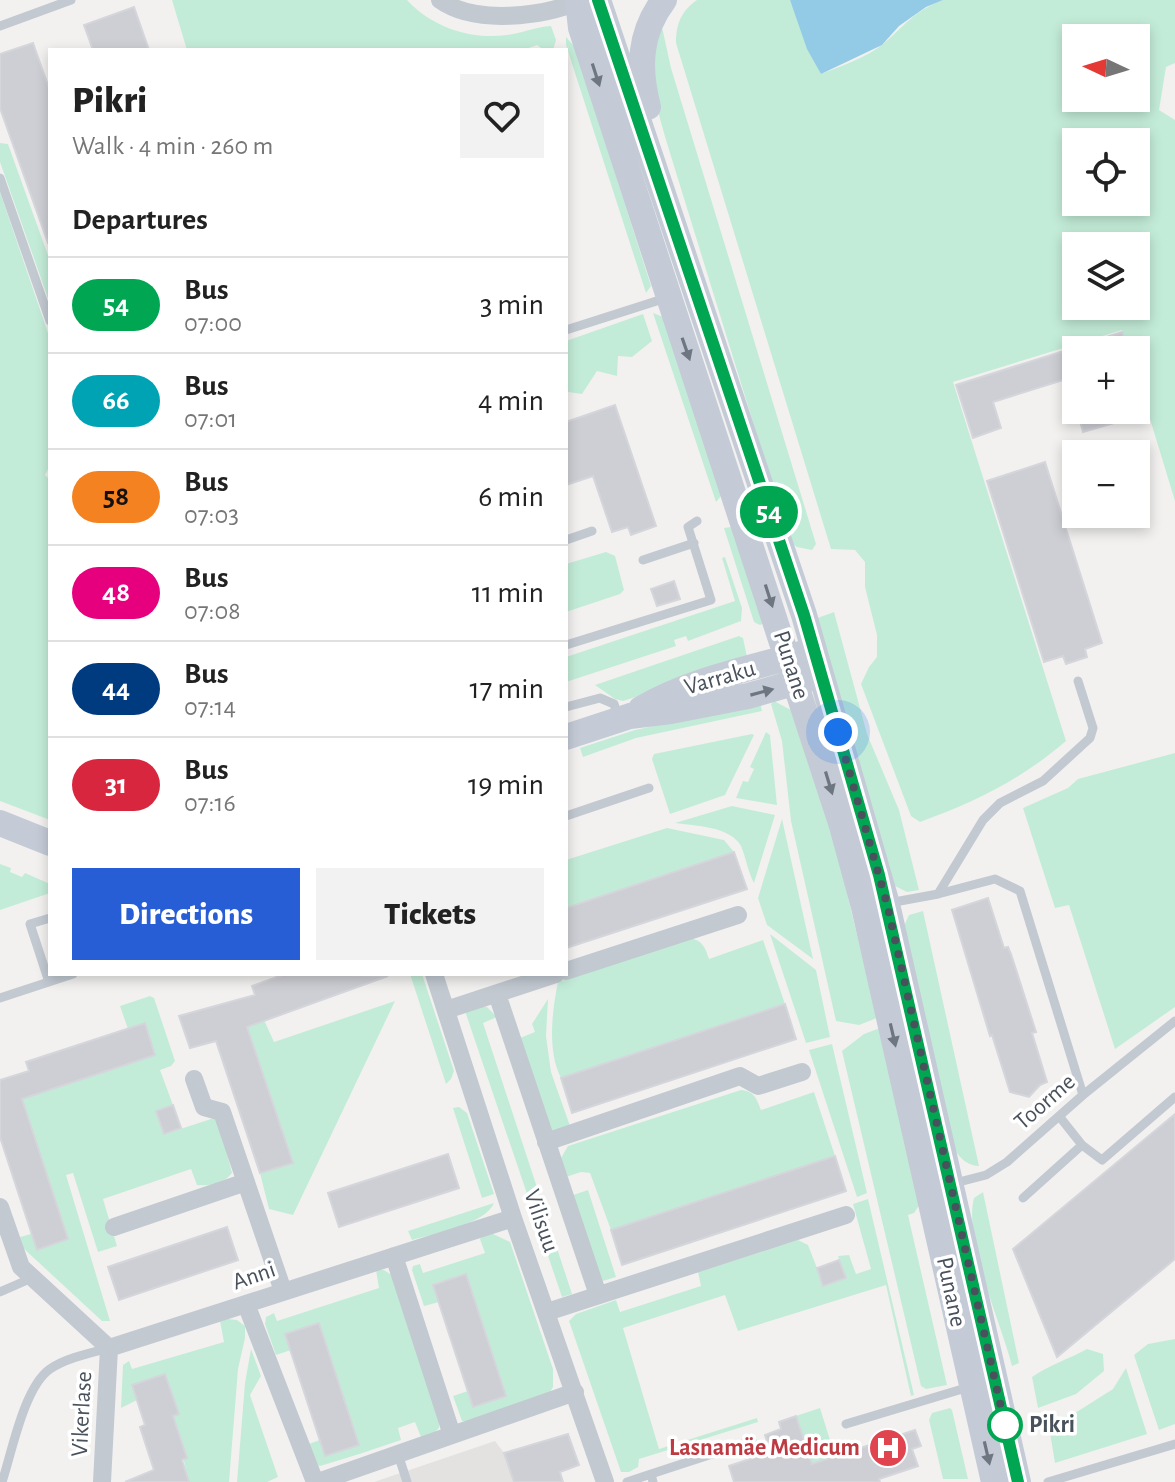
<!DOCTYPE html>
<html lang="en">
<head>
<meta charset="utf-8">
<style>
  :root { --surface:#fff; --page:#f2f2f2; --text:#222; --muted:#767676; --line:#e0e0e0; --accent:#275ed6 }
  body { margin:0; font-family:"Alegreya Sans",sans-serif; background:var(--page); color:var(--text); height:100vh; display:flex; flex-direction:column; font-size:30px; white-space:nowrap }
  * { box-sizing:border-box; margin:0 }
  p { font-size:26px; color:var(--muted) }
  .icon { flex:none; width:44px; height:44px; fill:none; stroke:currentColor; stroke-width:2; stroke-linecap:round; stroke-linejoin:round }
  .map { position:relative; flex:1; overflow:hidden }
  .drawer { position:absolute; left:48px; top:48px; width:520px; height:928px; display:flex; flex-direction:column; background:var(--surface); border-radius:0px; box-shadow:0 4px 12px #0003 }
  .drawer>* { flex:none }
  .badge { padding:0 16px; border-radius:26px; font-size:28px; line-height:52px }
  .needle { width:52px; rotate:274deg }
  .buttons { position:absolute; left:1062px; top:24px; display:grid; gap:16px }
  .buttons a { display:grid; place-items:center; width:88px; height:88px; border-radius:0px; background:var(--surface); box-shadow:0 4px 12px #0003; font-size:40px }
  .you { position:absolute; width:40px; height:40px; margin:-20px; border:6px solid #fff; border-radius:50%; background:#1a73e8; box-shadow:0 0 0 12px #1a73e833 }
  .map>.badge { position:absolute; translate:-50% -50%; box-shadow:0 0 0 4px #fff }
  h2 { padding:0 24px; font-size:30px; line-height:72px }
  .round { display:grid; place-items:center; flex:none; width:84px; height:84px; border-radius:0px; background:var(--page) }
  .headline { display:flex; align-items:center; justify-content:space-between; height:136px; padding:0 24px }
  h1 { font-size:38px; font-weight:800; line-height:60px }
  .cta { display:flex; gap:16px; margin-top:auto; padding:16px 24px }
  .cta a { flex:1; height:92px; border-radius:0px; background:var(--accent); color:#fff; font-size:32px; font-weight:800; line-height:92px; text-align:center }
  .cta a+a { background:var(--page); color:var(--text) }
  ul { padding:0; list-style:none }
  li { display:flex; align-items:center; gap:24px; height:96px; padding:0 24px; border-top:2px solid var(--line) }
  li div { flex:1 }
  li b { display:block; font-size:30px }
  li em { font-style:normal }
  li .badge { min-width:88px; font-weight:700; text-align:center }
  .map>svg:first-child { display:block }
  .education { fill:#e3e2e1 }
  .green { fill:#c3ecd8; fill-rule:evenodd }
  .water { fill:#93cbe6 }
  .building { fill:#cecfd4; stroke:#d5d6db; stroke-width:2 }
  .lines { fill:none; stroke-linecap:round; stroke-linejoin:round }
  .lane { stroke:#c2c9d1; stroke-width:9 }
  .street { stroke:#c2c9d1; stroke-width:18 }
  .secondary { stroke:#c4cbd7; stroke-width:26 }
  .oneway { fill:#6e7681 }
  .line-casing { stroke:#fff; stroke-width:18 }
  .line { stroke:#00a651; stroke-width:12 }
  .walk { stroke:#49515c; stroke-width:8; stroke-dasharray:0 14.4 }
  .stop-dot { fill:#fff; stroke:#00a651; stroke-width:4 }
  .labels { text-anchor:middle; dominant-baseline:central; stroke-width:7; stroke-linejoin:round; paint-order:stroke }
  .street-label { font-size:24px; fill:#49515c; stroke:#fff }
  .stop-label { font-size:24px; font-weight:bold; fill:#49515c; stroke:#fff; text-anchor:start }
  .health-label { font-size:24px; font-weight:bold; fill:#be3a42; stroke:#fff; text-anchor:end }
</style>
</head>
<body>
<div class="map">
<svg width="1175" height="1482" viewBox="0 0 1175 1482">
  <rect width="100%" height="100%" fill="#f2f1f0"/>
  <path class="education" d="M 495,1441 L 504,1453 L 514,1482 L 374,1482 Z"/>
  <path class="green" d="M 172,0 L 407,0 C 432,27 470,40 507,35 C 522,33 535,27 551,26 L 556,40 L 553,50 L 544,50 L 537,45 L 523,50 L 187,50 Z
    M 697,0 L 790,0 L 821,74 C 841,66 866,58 883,44 C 906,25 912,12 943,0 L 1175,0 L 1175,63 L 1166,67 L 1159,110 L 1175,120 L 1175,501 L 1136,373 L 1136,350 L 1129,350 L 1122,330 L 953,382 L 1066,741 C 1019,781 977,801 920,822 L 911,816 L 861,684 L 869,667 L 877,657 L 877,635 L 865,587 L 865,562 L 855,550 L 831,549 L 676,43 C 676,24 681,11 697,0 ZM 1076,38 L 1136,38 L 1136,98 L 1076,98 ZM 1076,142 L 1136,142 L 1136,202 L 1076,202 ZM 1076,246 L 1136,246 L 1136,306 L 1076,306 Z
    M 662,27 L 671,68 L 816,544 L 812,550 L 797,547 L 790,542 L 666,140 L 649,80 L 648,61 Z
    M 566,37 L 575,47 L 651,286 L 646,293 L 566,45 Z
    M 0,143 L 8,144 L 50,261 L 50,304 L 0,162 Z
    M 0,192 L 50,339 L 50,465 L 45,475 L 50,480 L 50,820 L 0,801 Z
    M 653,313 L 663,317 L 721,496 L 716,502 Z
    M 643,314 L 652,341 L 632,357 L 618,356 L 617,376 L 597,371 L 582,394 L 568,392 L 566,341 Z
    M 731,527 L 767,622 L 760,625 L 754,622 L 724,528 Z
    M 606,552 L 615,556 L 624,590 L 620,594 L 566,612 L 566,564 Z
    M 725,557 L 742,608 L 741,621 L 688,641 L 686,636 L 674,640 L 676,646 L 566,682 L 566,657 L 735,601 L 722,558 Z
    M 834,612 L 867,734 L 899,810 L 919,890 L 907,892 L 895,886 L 815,619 Z
    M 739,636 L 743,638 L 748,662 L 623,701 L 615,699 L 595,685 Z
    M 774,701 L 791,710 L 826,806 L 877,1018 L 859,1025 L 836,1021 L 791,821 L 782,741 L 771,704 Z
    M 760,703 L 762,711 L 636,738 L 583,757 L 580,748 L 635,730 Z
    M 766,732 L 770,735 L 777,805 L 736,798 L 743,781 L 748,782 L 754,769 L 750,767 Z
    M 752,734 L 754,735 L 725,795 L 670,814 L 652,759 L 654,754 Z
    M 1175,753 L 1175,1007 L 1115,1049 L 1069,905 L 1055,908 L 1023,808 L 1068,788 L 1078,779 Z
    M 732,806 L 775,815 L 754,883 C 748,872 746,858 741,846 C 730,826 695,826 675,823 Z
    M 782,819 L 813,959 L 767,925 L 758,898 Z
    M 667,828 L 724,840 L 734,852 L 566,908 L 566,860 Z
    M 0,864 L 11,868 L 10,872 L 22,877 L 25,873 L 50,884 L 50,893 L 0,910 Z
    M 923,911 L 979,1166 C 969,1166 960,1159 955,1150 L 904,926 L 909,915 Z
    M 770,934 L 816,970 L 830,1037 L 806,1043 Z
    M 690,938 C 703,941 705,947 709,959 L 763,940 L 785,1004 L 561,1078 C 547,1051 552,1011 558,982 Z
    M 410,974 L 422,974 L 454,1071 L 451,1079 L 446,1084 Z
    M 150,996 L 154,998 L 175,1061 L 171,1066 L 160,1070 L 173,1105 L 156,1111 L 165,1134 L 214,1118 L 219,1122 L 232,1173 C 223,1184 211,1186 197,1185 L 191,1169 L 103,1199 L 117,1246 L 98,1252 L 73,1173 L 66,1175 L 110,1321 L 102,1321 L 22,1247 L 20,1237 L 31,1234 L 37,1249 L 67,1239 L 19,1090 L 37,1094 L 155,1055 L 145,1024 L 128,1029 L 120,1006 Z
    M 548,999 L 546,1036 L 551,1072 L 570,1126 L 550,1132 L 520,1038 L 535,1032 L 532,1024 Z
    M 395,1001 L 293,1215 L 269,1209 L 260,1173 L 293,1163 L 243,1016 L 264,1020 L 274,1042 Z
    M 476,1007 L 487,1007 L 497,1017 L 483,1023 L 572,1294 L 562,1297 L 465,1011 Z
    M 880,1028 L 920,1204 L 914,1213 L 908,1215 L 947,1385 L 926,1389 L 921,1386 L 842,1051 L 864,1034 Z
    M 832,1044 L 867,1193 L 857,1197 L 809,1050 Z
    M 741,1090 C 754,1091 757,1099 761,1110 L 814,1092 L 835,1156 L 611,1230 L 590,1173 L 581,1172 L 566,1177 L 561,1158 L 568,1146 Z
    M 459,1107 L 467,1113 L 494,1194 L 482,1198 L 453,1108 Z
    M 588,1190 L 616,1277 L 603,1281 L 600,1277 L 573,1195 Z
    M 983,1192 L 1019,1363 L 1012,1366 C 1001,1322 963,1240 974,1198 Z
    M 868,1199 L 914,1395 L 911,1396 L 886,1285 L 738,1331 L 725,1295 L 623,1328 L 659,1449 L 757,1418 L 758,1422 L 639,1459 L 638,1467 L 629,1472 L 621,1472 L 569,1321 L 576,1314 L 616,1300 L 620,1312 L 701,1286 L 698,1272 L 798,1240 L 808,1245 L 824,1286 L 846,1278 L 838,1256 L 849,1255 L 856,1274 L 871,1269 L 853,1204 Z
    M 494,1203 C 486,1224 433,1234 412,1240 L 408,1231 Z
    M 491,1233 L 510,1242 L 553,1369 L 553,1387 L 550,1392 L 467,1422 L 462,1421 L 453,1396 L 468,1391 L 473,1407 L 506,1396 L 466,1274 L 433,1284 L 439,1302 L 424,1306 L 412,1270 L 413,1266 L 420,1264 L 423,1273 L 485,1253 L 480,1239 L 482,1235 Z
    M 376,1270 L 384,1270 L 393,1276 L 439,1421 L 439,1428 L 434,1433 L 421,1437 L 415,1422 L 398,1428 L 401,1440 C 374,1449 348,1458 320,1466 L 312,1464 L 306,1445 L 320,1440 L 359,1444 L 319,1323 L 286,1333 L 291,1350 L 276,1355 L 265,1324 L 266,1317 L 274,1313 L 277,1321 L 379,1288 Z
    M 228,1319 L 237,1320 L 245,1326 L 245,1338 L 238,1369 L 229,1482 L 189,1482 L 173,1416 L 178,1414 L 165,1374 L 132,1385 L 137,1400 L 121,1408 L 123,1365 L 129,1361 L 132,1369 L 224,1342 L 220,1321 Z
    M 1175,1339 L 1175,1424 L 1159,1430 L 1134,1355 L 1148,1344 Z
    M 251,1349 L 261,1376 L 250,1395 L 278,1477 L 267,1482 L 237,1482 L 245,1383 Z
    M 1087,1349 L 1103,1354 L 1104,1371 L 1076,1394 L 1038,1408 L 1032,1377 C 1049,1365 1069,1359 1087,1349 Z
    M 1126,1368 L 1147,1434 L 1055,1463 L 1048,1421 L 1075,1413 L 1113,1389 Z
    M 820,1408 L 835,1456 L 812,1464 L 796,1416 Z
    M 950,1408 L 952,1410 L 968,1479 L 943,1479 L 929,1420 L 932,1413 Z"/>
  <path class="water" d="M 790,0 L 943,0 L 926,7 L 899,26 L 882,45 L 821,74 L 807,49 Z"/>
  <path class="building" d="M 134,7 L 149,50 L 93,50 L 84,25 Z
    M 33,43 L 50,91 L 50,243 L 48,243 L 0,108 L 0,54 Z
    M 1122,332 L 1128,350 L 1077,350 L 1076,347 Z
    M 1076,347 L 1076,376 L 993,402 L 1001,428 L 973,438 L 956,385 Z
    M 615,405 L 656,526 L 631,535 L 628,527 L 612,532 L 593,476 L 566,485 L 566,422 Z
    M 1077,410 L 1144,410 L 1145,414 L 1083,432 Z
    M 1045,462 L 1102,643 L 1085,649 L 1087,657 L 1066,664 L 1063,656 L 1044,662 L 987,481 Z
    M 674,581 L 680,599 L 657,606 L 651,589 Z
    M 734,852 L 747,889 L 566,948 L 566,908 Z
    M 988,898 L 1004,948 L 1008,947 L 1011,954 L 1036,1032 L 1032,1033 L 1047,1082 L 1040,1085 L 1029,1097 L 1010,1092 L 992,1035 L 990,1036 L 952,910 Z
    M 285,974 L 388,976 L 247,1027 L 293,1163 L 260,1173 L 216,1041 L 190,1048 L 179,1016 L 255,995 L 252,986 Z
    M 785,1004 L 796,1039 L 572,1113 L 561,1078 Z
    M 145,1023 L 155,1055 L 22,1099 L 68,1239 L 37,1250 L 0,1137 L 0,1080 L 29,1071 L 26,1062 Z
    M 173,1105 L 181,1128 L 164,1134 L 156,1111 Z
    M 1175,1114 L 1175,1259 L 1057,1357 L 1013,1249 Z
    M 448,1154 L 459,1188 L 339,1227 L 328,1193 Z
    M 835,1156 L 846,1191 L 622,1265 L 611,1230 Z
    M 227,1227 L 238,1260 L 119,1300 L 108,1267 Z
    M 839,1260 L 846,1278 L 823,1286 L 817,1268 Z
    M 466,1274 L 506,1396 L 473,1407 L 433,1285 Z
    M 319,1323 L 359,1445 L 325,1456 L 285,1334 Z
    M 165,1374 L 179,1414 L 173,1416 L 187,1458 L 182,1460 L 189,1482 L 125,1482 L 154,1470 L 140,1427 L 145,1425 L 132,1385 Z
    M 796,1416 L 812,1464 L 915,1430 L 921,1446 L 912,1449 L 918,1466 L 879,1479 L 880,1482 L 734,1482 L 729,1466 L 771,1452 L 765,1435 L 781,1429 L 779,1422 Z
    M 568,1434 L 579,1465 L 560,1472 L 563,1482 L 514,1482 L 504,1453 Z"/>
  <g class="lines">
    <path class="lane" d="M 0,26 L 71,0
      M 0,178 L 50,321
      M 566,330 L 666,298
      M 566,540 L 592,531
      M 643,560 L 694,543
      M 566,645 L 711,600 L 688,527 L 697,521
      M 566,707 L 600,698 L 614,704 L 618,716
      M 566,816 L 649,788
      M 938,894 L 995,879 L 1020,891 L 1083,1095
      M 889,903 L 938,894 L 983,820 L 1000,803 L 1043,781 L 1090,738 L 1093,728 L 1078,681
      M 49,982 L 30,924 L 50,918
      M 0,998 L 73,974
      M 1082,1145 L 1102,1160 L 1175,1097
      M 955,1183 L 986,1175 L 1007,1162 L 1083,1095 L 1175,1021
      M 1023,1198 L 1082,1145 L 1059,1116
      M 0,1292 L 32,1278
      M 846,1424 L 969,1387
      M 398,1454 L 407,1482
      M 651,1474 L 752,1441
      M 2,1482 C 12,1452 24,1387 50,1369 C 66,1358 90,1353 109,1348
      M 627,1482 L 651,1474 L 653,1482
      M 1048,1482 L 1175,1444"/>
    <path class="street" d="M 440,0 C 475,25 543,17 582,0
      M 566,971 L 738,915
      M 434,974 L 513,1218 L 605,1482
      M 497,994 L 598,1295
      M 446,1010 L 556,974
      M 194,1079 L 204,1107 L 222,1112 L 283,1291
      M 546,1142 L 740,1076 L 758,1086 L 802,1072
      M 0,1207 L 21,1267 L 109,1348
      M 114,1227 L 246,1182
      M 394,1256 L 452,1435
      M 246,1304 L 315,1482
      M 547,1312 L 846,1215
      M 109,1348 L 513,1218
      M 102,1482 L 109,1348
      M 318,1482 L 575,1392"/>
    <path class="secondary" d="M 578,0 L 581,28 L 842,826 L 864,907 L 994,1482
      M 598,0 L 804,615 L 887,904 L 1018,1482
      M 648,107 C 638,68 639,33 664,0
      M 641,709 C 690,680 749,669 804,653
      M 566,737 L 630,716 L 671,711 L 748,696 L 811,678
      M 0,823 L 50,843"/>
  </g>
  <defs><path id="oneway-solid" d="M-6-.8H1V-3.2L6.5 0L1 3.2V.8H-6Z" transform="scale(2)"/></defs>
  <g class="oneway">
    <use href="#oneway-solid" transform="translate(596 75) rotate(72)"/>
    <use href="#oneway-solid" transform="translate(686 349) rotate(71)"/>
    <use href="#oneway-solid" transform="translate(769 596) rotate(72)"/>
    <use href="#oneway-solid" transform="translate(762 692) rotate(-15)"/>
    <use href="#oneway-solid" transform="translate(829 783) rotate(73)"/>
    <use href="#oneway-solid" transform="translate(893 1035) rotate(77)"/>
    <use href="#oneway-solid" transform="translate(987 1453) rotate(77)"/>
  </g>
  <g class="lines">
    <defs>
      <path id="line" d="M 598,0 L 804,615 L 879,875 L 1018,1482"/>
    </defs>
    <use href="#line" class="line-casing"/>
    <use href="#line" class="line"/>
    <path class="walk" d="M 838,732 L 887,904 L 1005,1425"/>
  </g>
  <defs>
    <symbol id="hospital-disc" viewBox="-11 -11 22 22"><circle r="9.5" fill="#e0444e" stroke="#fff"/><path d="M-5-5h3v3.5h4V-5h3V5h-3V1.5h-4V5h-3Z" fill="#fff"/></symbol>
  </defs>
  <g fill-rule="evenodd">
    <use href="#hospital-disc" x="866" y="1426" width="44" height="44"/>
  </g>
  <circle class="stop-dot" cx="1005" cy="1425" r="16"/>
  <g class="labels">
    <g class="street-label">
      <text transform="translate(791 665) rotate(72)">Punane</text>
      <text transform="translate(720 678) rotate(-16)">Varraku</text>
      <text transform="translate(1045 1102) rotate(-41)">Toorme</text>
      <text transform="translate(541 1221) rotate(71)">Vilisuu</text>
      <text transform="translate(254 1276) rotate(-19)">Anni</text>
      <text transform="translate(951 1292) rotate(78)">Punane</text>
      <text transform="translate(82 1414) rotate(-87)">Vikerlase</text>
    </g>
    <g class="stop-label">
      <text x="1029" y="1425">Pikri</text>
    </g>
    <g class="health-label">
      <text x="860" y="1448">Lasnamäe Medicum</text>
    </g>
  </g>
</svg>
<div class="buttons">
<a><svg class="needle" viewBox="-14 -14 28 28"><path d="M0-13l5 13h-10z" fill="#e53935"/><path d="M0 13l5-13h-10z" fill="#767676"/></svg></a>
<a><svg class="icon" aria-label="locate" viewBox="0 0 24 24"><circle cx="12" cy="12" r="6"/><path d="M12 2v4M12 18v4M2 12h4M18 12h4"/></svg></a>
<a><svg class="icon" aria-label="layers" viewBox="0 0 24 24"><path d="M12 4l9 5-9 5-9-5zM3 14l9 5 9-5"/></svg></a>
<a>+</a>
<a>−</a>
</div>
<div class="you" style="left:838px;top:732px"></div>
<b class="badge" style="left:769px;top:512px;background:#00a651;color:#fff">54</b>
<section class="drawer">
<div class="headline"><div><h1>Pikri</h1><p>Walk · 4 min · 260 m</p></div><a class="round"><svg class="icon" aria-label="heart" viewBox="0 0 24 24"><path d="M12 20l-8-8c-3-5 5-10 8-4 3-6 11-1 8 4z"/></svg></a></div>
<h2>Departures</h2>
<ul>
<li><span class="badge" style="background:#00a651;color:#fff">54</span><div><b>Bus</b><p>07:00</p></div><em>3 min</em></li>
<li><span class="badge" style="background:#00a3b4;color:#fff">66</span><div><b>Bus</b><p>07:01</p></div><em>4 min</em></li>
<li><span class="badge" style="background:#f58220;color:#111">58</span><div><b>Bus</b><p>07:03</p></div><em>6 min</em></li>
<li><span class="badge" style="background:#e6007e;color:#fff">48</span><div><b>Bus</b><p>07:08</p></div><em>11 min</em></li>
<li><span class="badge" style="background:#003b80;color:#fff">44</span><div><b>Bus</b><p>07:14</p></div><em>17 min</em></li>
<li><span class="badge" style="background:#d7263d;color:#fff">31</span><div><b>Bus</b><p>07:16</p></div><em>19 min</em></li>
</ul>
<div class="cta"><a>Directions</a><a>Tickets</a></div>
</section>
</div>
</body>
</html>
